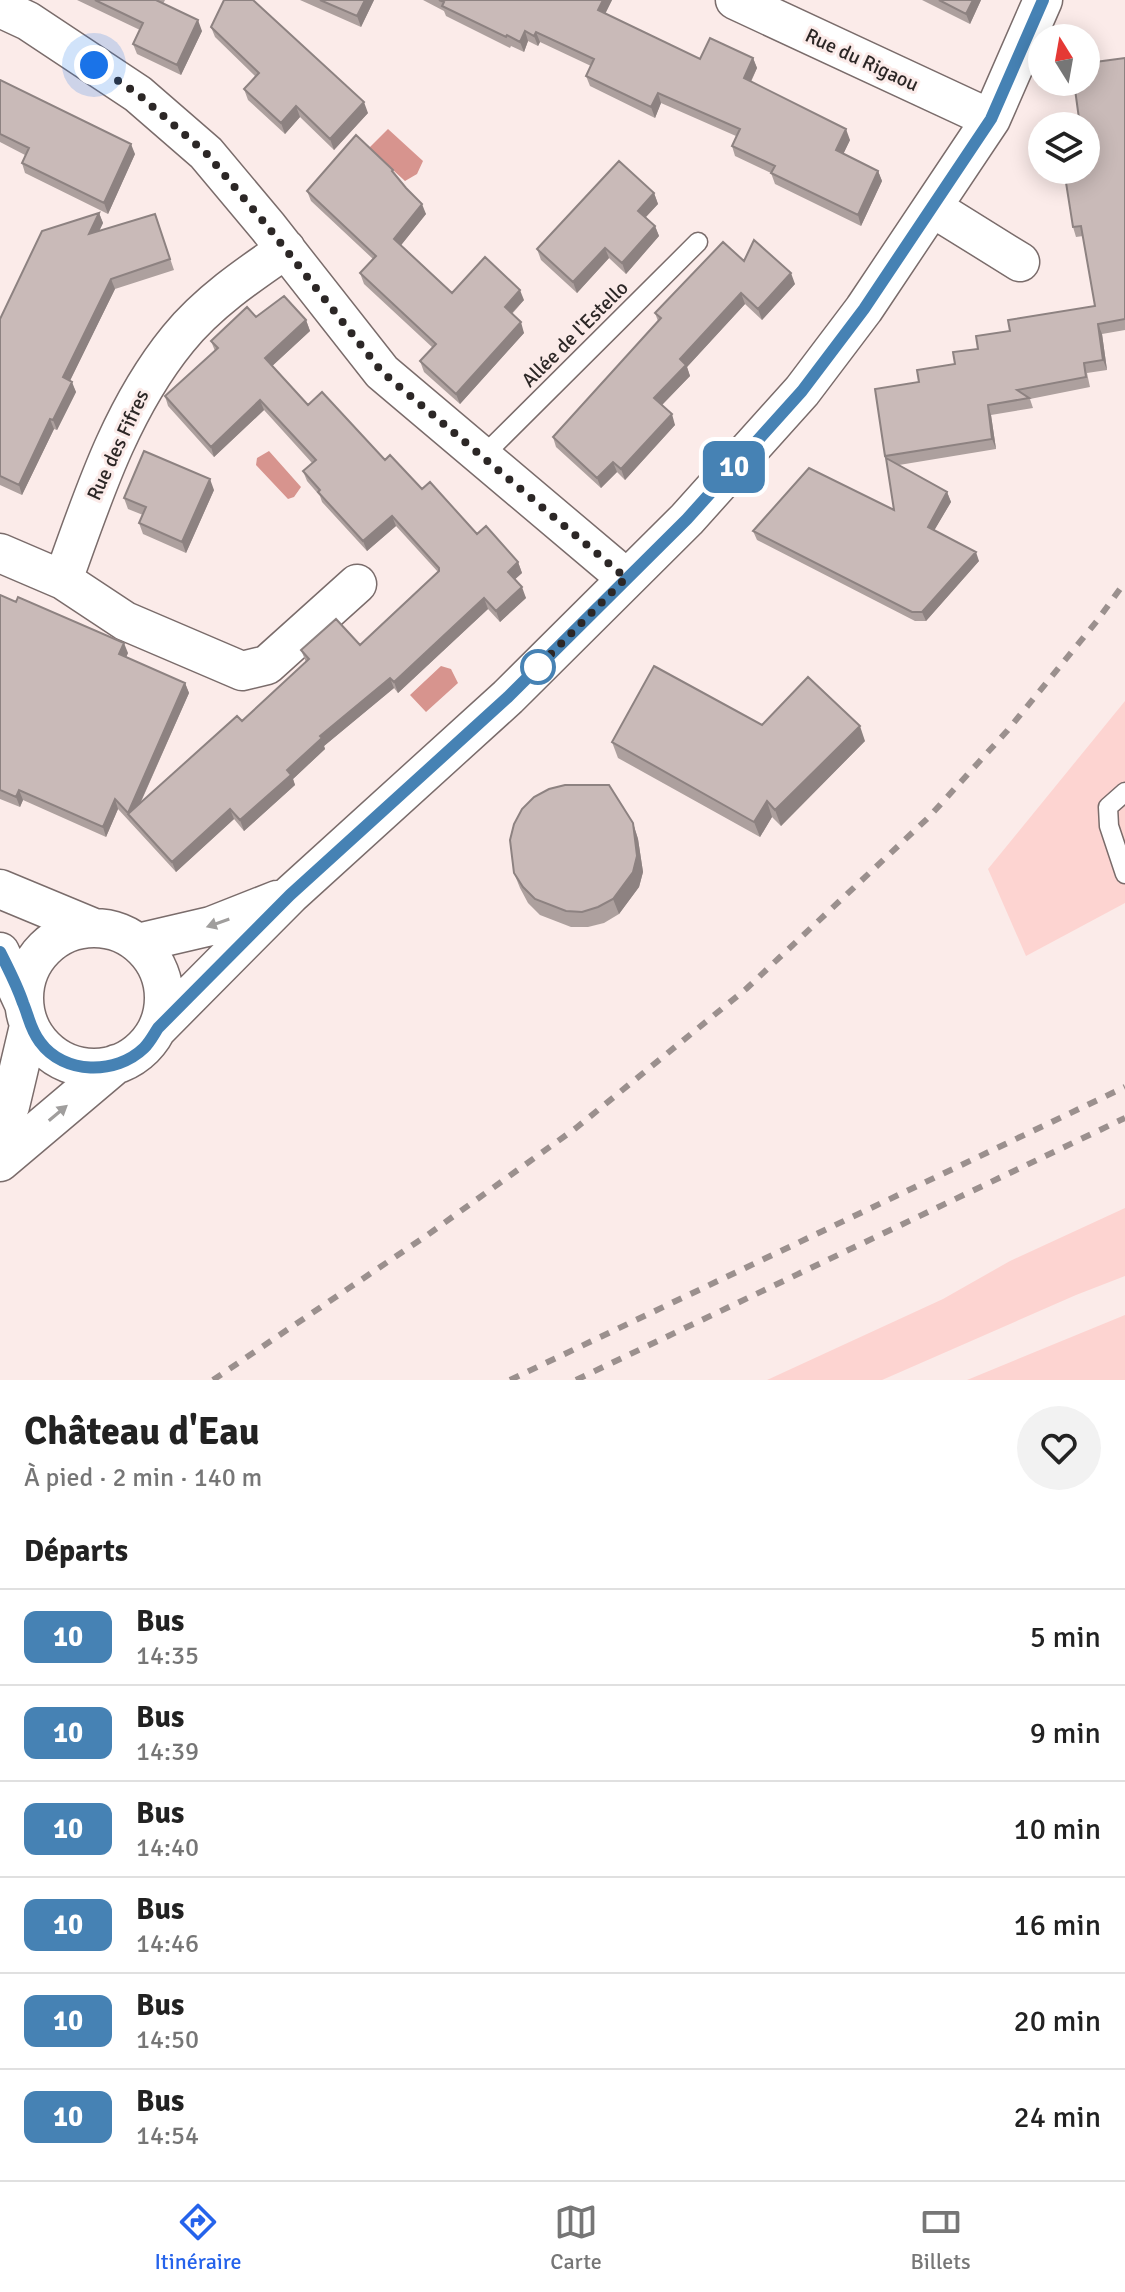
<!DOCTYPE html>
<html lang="fr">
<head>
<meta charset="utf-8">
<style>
  :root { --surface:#fff; --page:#f2f2f2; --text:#222; --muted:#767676; --line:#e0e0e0; --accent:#2563eb }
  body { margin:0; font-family:Signika,sans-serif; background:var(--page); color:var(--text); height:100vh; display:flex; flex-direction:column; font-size:30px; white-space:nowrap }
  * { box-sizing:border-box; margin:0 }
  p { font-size:26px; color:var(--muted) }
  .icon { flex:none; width:44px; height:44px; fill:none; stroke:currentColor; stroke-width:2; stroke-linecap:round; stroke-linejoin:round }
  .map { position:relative; height:1380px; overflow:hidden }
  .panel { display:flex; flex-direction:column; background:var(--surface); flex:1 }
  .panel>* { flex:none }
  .badge { padding:0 16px; border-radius:12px; font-size:28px; line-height:52px }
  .needle { width:52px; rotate:349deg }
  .tools { position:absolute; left:1028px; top:24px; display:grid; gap:16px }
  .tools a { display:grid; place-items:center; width:72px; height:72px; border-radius:50%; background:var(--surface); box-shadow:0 4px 20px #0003; font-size:40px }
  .you { position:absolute; width:40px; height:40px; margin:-20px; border:6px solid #fff; border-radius:50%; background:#1a73e8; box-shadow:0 0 0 12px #1a73e833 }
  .map>.badge { position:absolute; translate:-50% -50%; box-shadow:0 0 0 4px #fff }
  h2 { padding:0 24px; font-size:30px; line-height:72px }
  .round { display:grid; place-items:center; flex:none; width:84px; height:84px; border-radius:42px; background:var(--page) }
  .headline { display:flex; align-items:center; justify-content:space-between; height:136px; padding:0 24px }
  h1 { font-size:38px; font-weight:800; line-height:60px }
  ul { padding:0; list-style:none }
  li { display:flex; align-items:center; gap:24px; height:96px; padding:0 24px; border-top:2px solid var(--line) }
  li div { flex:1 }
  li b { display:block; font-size:30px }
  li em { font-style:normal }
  li .badge { min-width:88px; font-weight:700; text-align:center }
  .menu { display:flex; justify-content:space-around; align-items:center; height:112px; border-top:2px solid var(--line); background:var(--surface); font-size:22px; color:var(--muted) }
  .menu a { display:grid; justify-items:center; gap:4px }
  .menu .current { color:var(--accent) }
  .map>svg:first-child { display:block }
  .green { fill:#fdd4d1 }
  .water { fill:#d7948e }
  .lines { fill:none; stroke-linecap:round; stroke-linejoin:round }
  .lane-casing { stroke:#7a6c6b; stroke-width:21 }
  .street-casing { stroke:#7a6c6b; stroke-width:41 }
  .lane { stroke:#fff; stroke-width:18 }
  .street { stroke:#fff; stroke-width:38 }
  .rail { stroke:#9b908e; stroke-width:6; stroke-dasharray:10 10; stroke-linecap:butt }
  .wall { fill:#ada09e }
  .shaded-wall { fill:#8d8281 }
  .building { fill:#c9bab8; stroke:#8d8281; stroke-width:2 }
  .oneway { fill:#a09e9d }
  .line-casing { stroke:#fff; stroke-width:18 }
  .line { stroke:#4682b4; stroke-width:12 }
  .walk { stroke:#2c2726; stroke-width:8; stroke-dasharray:0 14.4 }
  .stop-dot { fill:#fff; stroke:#4682b4; stroke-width:4 }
  .labels { text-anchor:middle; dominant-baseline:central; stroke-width:6; stroke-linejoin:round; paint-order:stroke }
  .street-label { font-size:20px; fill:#2c2726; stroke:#fbebe9 }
</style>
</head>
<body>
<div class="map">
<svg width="1125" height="1380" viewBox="0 0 1125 1380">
  <rect width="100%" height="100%" fill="#fbebe9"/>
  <path class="green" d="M 1125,701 L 1125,903 L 1026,956 L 988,869 Z
    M 1125,1208 L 1125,1276 L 1076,1295 L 882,1380 L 767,1380 L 943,1299 L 1010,1261 Z
    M 1125,1315 L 1125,1380 L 967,1380 Z"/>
  <path class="water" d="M 388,129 L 423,161 L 417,174 L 405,181 L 369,148 Z
    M 269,451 L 301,487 L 294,497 L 288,499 L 256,465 L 257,458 Z
    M 441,666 L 451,669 L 458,683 L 426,712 L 410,695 Z"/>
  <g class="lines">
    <defs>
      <path id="lane" d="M 483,456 L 698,242
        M 1125,792 L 1108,807 L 1109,826 L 1125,874"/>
      <path id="street" d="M 735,0 L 991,119
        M 0,8 L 28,21 L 138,94 L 206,153 L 268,227 L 382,372 L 626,578
        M 933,208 L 1020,262
        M 0,553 L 63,580 C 93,496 121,409 178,339 C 207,303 248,275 286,249
        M 63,580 L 125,621 L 242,671 L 267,665 L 357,584
        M 0,889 L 94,928
        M24 998a70 70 0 1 1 140 0a70 70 0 1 1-140 0Z
        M 138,943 L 211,926 L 277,900
        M 0,952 L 24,1004
        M 158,1028 L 290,895 L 508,697 L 687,519 L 802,391 L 864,309 L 991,119 L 1043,0
        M 0,1128 L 10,1106 L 29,1026
        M 0,1162 L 116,1064"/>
    </defs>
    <use href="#lane" class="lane-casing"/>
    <use href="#street" class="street-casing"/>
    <use href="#lane" class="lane"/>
    <use href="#street" class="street"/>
    <path class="rail" d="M 213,1380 L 426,1236 L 576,1128 L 746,989 L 929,817 L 1007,731 L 1097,621 L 1125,582
      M 510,1380 L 1125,1087
      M 576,1380 L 1125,1118"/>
  </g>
  <path class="wall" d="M 77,0 L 165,0 L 163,4 L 202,31 L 181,75 L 137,54 L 133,44 L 140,30 Z
    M 300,0 L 374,0 L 361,27 Z
    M 423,0 L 612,0 L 605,14 L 700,59 L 753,58 L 757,68 L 751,82 L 850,140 L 843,154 L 878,171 L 882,181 L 861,226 L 775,184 L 771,173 L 735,156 L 732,146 L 736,136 L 661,103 L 655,118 L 590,86 L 586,76 L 591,66 L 540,42 L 538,46 L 528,41 L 524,52 L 511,46 L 510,48 L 446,16 L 444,11 Z
    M 922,0 L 981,0 L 970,24 Z
    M 211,27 L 368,113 L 334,150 L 300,117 L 285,134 L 248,100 L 244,89 L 255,76 L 215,37 Z
    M 1125,58 L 1125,330 L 1102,334 L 1107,370 L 1087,373 L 1090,387 L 1030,399 L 1033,408 L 991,415 L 996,449 L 899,465 L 947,492 L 951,502 L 934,530 L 979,561 L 926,621 L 915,621 L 757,540 L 753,531 L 894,510 L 875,389 L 919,382 L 955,364 L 978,349 L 1010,331 L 1095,306 L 1083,236 L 1076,237 L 1073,227 L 1086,170 Z
    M 0,80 L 135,154 L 108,214 L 25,173 L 22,163 L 25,155 L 0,142 Z
    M 395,176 L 426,214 L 401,245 L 452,293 L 524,300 L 512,314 L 524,333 L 460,404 L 424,372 L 420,361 L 433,348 L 364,284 L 360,273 L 373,259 L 311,201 L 307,191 Z
    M 654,193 L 658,204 L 646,217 L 655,226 L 659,236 L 626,274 L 609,258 L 577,293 L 541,260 L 537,249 Z
    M 99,213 L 103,223 L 99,231 L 155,214 L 174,270 L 115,289 L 70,380 L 76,392 L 57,430 L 54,429 L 22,495 L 0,485 L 0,319 Z
    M 744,261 L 795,284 L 762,320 L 745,304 L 687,367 L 690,376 L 662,405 L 675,425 L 625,480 L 617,472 L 601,488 L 556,447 L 553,437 L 658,321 L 655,313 Z
    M 256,317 L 306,320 L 310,331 L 272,366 L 308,405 L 385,460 L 477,534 L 518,562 L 522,573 L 515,579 L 526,598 L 500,622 L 488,609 L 398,693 L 394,688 L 324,746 L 325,749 L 293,779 L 295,785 L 244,831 L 234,819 L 176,872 L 118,809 L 106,837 L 23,800 L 20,807 L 0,799 L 0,595 L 128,653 L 126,657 L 185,683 L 189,693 L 141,802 L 242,721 L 306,662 L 301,650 L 360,645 L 438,572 L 396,526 L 367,551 L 322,502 L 320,496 L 307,481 L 303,471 L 312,463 L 264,410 L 214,457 L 168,406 L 165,396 L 215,351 L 211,341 Z
    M 214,490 L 186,553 L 143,534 L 139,523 L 143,515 L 128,509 L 124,498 Z
    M 865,741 L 781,826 L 772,817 L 760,837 L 618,758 L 612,742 Z
    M 633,823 L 638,839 L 643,872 L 639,887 L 619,914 L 604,923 L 588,927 L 571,927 L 540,915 L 528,903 L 520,888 L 514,873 Z"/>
  <path class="shaded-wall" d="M 365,0 L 374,0 L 361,27 L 357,16 Z
    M 603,0 L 612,0 L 602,20 L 598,10 Z
    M 973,0 L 981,0 L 970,24 L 966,14 Z
    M 198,20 L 202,31 L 181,75 L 177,65 Z
    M 525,31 L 528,41 L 524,52 L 520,42 Z
    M 536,32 L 540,42 L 538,46 L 534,36 Z
    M 753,58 L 757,68 L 747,89 L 744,78 Z
    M 658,93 L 661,103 L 655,118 L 651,107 Z
    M 364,102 L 368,113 L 334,150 L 330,139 Z
    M 296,106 L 300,117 L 285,134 L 281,123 Z
    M 846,129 L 850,140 L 840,161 L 836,150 Z
    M 131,144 L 135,154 L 108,214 L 104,203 Z
    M 878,171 L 882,181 L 861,226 L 858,215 Z
    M 654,193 L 658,204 L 642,221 L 638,211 Z
    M 422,204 L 426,214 L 398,249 L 394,239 Z
    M 99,213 L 103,223 L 93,244 L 89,234 Z
    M 655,226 L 659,236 L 626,274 L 622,263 Z
    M 605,248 L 609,258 L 577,293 L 573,282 Z
    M 791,273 L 795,284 L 762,320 L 758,309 Z
    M 111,279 L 115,289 L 67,387 L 63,377 Z
    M 520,290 L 524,300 L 508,317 L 505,307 Z
    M 741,293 L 745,304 L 687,367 L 690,376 L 658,409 L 654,398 L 680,359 Z
    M 306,320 L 310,331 L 269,369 L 265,358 Z
    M 521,322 L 524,333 L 460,404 L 456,394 Z
    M 1098,324 L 1102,334 L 1107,370 L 1103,360 Z
    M 72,382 L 76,392 L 57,430 L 53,420 Z
    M 260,400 L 264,410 L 214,457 L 211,447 Z
    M 988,405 L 991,415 L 996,449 L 992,439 Z
    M 672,414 L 675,425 L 625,480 L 621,469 Z
    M 50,419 L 54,429 L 22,495 L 19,485 Z
    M 613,462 L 617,472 L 601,488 L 597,478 Z
    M 210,479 L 214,490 L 186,553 L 182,542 Z
    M 947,492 L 951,502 L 931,536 L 928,527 Z
    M 392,516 L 396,526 L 367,551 L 363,541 Z
    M 976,552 L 979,561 L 926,621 L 922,612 Z
    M 518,562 L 522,573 L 512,582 L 508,572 Z
    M 522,587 L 526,598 L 500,622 L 496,611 Z
    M 484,598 L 488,609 L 398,693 L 394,682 Z
    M 124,643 L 128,653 L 123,664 L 119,654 Z
    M 390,678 L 394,688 L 324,746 L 325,749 L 293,779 L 295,785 L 244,831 L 240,820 L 287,770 L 320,736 Z
    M 185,683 L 189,693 L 133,819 L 128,814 L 131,823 L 128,813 Z
    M 860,726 L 865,741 L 781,826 L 775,810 Z
    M 19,790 L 23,800 L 20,807 L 16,797 Z
    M 115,799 L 118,809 L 106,837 L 103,827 Z
    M 767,801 L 772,817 L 760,837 L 754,822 Z
    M 230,809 L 234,819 L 176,872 L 172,862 Z
    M 633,823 L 638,839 L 643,872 L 639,887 L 619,914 L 613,899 Z"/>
  <path class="building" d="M 95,0 L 156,0 L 198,20 L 177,65 L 133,44 L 143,23 Z
    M 224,0 L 253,0 L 364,102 L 330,139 L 296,106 L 281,123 L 244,89 L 259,73 L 211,27 Z
    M 320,0 L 365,0 L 357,16 Z
    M 439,0 L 603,0 L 598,10 L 700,59 L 710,38 L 753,58 L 744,78 L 846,129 L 836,150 L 878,171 L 858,215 L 771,173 L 775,166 L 732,146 L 740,129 L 658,93 L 651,107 L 586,76 L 594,59 L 536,32 L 534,36 L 525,31 L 520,42 L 507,35 L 506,37 L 442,6 L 444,2 Z
    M 939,0 L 973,0 L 966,14 Z
    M 1125,58 L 1125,319 L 1098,324 L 1103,360 L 1084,363 L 1086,377 L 1017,390 L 1029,398 L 988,405 L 992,439 L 885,456 L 875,389 L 919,382 L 917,370 L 955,364 L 953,352 L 978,349 L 976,336 L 1010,331 L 1008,320 L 1095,306 L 1081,226 L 1073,227 L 1064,170 L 1086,170 L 1086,126 L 1080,126 L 1074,82 L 1086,82 L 1086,66 L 1088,63 Z
    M 0,80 L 131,144 L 104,203 L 22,163 L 29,148 L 0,134 Z
    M 356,135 L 393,170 L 392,171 L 406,188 L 422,204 L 394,239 L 452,293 L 485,257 L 520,290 L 505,307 L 521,322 L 456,394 L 420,361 L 436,344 L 360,273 L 376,256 L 307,191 Z
    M 619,161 L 654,193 L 638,211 L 655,226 L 622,263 L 605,248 L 573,282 L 537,249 Z
    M 99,213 L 89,234 L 155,214 L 170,259 L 111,279 L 63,377 L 72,382 L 53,420 L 50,419 L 19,485 L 0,476 L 0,319 L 42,231 Z
    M 754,240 L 791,273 L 758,309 L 741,293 L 680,359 L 686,365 L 654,398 L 672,414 L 621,469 L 613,462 L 597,478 L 553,437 L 661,318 L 655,313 L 723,242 L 744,261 Z
    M 284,296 L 306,320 L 265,358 L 308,405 L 322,392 L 385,460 L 390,455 L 422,489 L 430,482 L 477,534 L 486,526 L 518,562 L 508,572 L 522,587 L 496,611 L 484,598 L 394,682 L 390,678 L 320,736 L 322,738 L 287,770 L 291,775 L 240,820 L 230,809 L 172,862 L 128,814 L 237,716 L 242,721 L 309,659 L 301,650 L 336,619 L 360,645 L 439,571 L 439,568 L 392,516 L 363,541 L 318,492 L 320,490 L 303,471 L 316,460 L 260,400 L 211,447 L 165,396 L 218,348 L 211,341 L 247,307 L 256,317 Z
    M 144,451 L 210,479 L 182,542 L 139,523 L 146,507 L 124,498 Z
    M 886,458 L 947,492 L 928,527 L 976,552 L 922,612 L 912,612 L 753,531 L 809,468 L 894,510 Z
    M 0,595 L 16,602 L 18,597 L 124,643 L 119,654 L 185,683 L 128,813 L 115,799 L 103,827 L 19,790 L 16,797 L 0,790 Z
    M 654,666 L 762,725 L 808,677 L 860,726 L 775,810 L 767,801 L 754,822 L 612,742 Z
    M 565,785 L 609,785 L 633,823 L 637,856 L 633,872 L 613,899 L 598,907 L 582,912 L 566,911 L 535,899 L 523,887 L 514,873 L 510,840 L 514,824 L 522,809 L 534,797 L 549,789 Z"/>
  <defs><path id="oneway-solid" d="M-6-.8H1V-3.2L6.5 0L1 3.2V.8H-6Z" transform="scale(2)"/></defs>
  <g class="oneway">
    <use href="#oneway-solid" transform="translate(218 923) rotate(161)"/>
    <use href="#oneway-solid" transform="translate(58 1113) rotate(-40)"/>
  </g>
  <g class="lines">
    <defs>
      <path id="line" d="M 0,952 C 8,968 17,985 23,1003 C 29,1017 30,1029 40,1042 C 64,1075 116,1075 144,1048 C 150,1042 154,1034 158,1028 L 290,895 L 508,697 L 687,519 L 802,391 L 864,309 L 991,119 L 1043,0"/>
    </defs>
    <use href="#line" class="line-casing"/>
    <use href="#line" class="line"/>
    <path class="walk" d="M 94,65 L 138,94 L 206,153 L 268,227 L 382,372 L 626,578 L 538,667"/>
  </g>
  <circle class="stop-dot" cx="538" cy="667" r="16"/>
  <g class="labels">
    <g class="street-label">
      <text transform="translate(862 60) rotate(25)">Rue du Rigaou</text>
      <text transform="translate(575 334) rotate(-45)">Allée de l'Estello</text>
      <text transform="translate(118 445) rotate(-65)">Rue des Fifres</text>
    </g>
  </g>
</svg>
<div class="tools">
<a><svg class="needle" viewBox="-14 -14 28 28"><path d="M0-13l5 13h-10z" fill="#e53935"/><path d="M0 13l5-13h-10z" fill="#767676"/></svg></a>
<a><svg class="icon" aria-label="layers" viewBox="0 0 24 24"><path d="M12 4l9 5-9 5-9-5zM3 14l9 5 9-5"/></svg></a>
</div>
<div class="you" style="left:94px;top:65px"></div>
<b class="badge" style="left:734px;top:467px;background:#4682b4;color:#fff">10</b>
</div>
<section class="panel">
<div class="headline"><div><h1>Château d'Eau</h1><p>À pied · 2 min · 140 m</p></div><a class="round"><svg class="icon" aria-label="heart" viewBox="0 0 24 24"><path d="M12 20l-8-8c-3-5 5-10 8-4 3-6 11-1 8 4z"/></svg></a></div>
<h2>Départs</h2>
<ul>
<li><span class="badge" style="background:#4682b4;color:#fff">10</span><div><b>Bus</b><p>14:35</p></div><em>5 min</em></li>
<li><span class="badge" style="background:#4682b4;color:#fff">10</span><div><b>Bus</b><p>14:39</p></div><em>9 min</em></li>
<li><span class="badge" style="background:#4682b4;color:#fff">10</span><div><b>Bus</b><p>14:40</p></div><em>10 min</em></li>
<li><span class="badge" style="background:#4682b4;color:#fff">10</span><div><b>Bus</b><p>14:46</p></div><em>16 min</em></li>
<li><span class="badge" style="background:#4682b4;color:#fff">10</span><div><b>Bus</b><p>14:50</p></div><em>20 min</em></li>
<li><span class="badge" style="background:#4682b4;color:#fff">10</span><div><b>Bus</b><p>14:54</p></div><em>24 min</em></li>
</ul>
</section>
<nav class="menu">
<a class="current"><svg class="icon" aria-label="directions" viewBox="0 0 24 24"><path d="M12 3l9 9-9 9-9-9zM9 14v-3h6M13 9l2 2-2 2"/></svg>Itinéraire</a>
<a><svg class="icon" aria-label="map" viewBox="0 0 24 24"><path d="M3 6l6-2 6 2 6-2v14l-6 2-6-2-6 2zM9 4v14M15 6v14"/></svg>Carte</a>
<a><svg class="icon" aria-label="tickets" viewBox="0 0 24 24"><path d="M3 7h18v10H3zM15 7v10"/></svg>Billets</a>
</nav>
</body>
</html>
